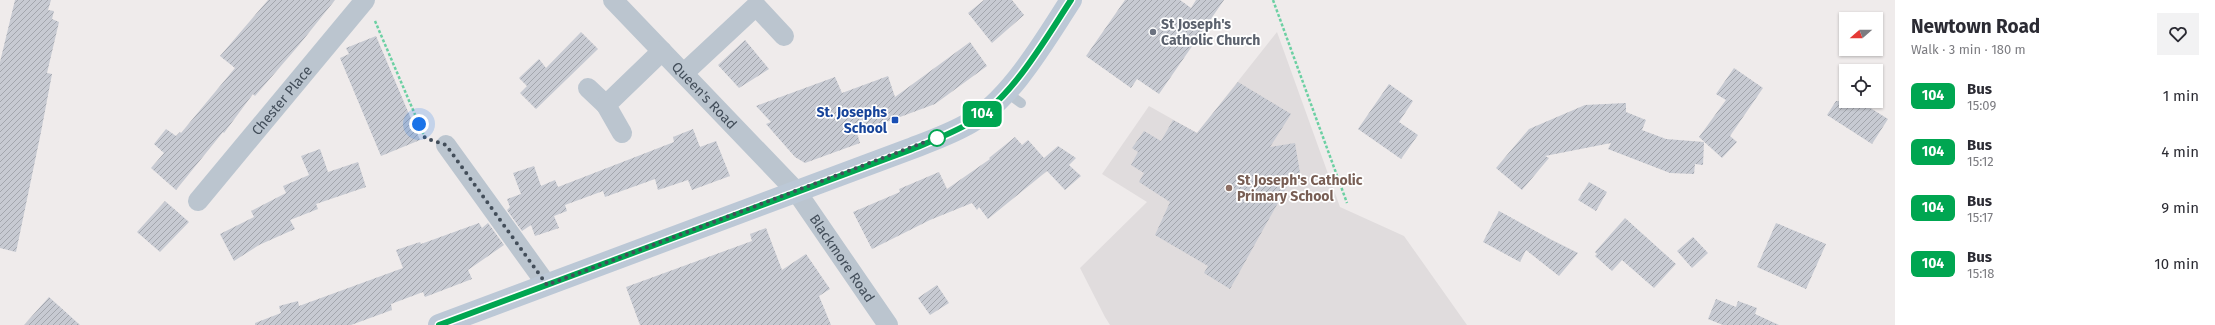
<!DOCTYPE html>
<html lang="en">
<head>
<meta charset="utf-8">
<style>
  :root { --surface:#fff; --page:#f2f2f3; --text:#2b2b33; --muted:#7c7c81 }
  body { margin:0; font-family:"Fira Sans",sans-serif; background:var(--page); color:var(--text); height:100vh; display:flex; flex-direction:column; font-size:15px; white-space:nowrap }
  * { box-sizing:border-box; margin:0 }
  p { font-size:13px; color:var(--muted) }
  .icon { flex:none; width:22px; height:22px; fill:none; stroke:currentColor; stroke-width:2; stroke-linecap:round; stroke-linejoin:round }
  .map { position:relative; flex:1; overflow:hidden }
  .side { display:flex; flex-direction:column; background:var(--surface); width:320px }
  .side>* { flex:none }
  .badge { padding:0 8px; border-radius:6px; font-size:14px; line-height:26px }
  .needle { width:26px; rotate:250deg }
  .tools { position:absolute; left:1839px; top:12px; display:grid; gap:8px }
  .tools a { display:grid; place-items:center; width:44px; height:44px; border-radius:0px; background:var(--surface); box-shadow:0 1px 3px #0004; font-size:20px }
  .you { position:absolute; width:20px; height:20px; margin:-10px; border:3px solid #fff; border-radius:50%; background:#1a73e8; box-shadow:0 0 0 6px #1a73e833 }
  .map>.badge { position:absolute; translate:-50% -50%; box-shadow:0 0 0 2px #fff }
  .round { display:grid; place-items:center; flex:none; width:42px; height:42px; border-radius:0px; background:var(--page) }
  .head { display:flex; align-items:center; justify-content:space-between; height:68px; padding:0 16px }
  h1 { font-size:19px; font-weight:700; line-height:30px }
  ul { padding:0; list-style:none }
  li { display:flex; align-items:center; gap:12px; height:56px; padding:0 16px }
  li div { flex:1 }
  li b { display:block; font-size:15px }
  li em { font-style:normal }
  li .badge { min-width:44px; font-weight:700; text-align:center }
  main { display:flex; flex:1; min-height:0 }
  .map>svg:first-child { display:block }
  .education { fill:#e0dcdd }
  .building { fill:url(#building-hatch) }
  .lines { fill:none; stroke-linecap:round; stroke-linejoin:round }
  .path { stroke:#6cd0a3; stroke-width:2.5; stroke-dasharray:3 2; stroke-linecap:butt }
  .service { stroke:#bbc5cf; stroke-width:10 }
  .minor { stroke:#bbc5cf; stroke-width:20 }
  .secondary { stroke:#bcc8d6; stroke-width:22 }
  .line-casing { stroke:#fff; stroke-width:9 }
  .line { stroke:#00a651; stroke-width:6 }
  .walk { stroke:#434e5a; stroke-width:4; stroke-dasharray:0 7.2 }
  .worship-dot { fill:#6b7280; stroke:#fff; stroke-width:1.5 }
  .transit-dot { fill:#1a4fb4; stroke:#fff; stroke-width:1.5 }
  .stop-dot { fill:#fff; stroke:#00a651; stroke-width:2 }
  .education-dot { fill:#8d6e63; stroke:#fff; stroke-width:1.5 }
  .labels { text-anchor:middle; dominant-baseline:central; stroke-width:3.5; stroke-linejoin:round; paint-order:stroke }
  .worship-label { font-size:14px; font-weight:bold; fill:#5b616d; stroke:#fff; text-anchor:start }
  .street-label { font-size:14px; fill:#434e5a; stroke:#fff }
  .transit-label { font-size:14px; font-weight:bold; fill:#164399; stroke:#fff; text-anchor:end }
  .education-label { font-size:14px; font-weight:bold; fill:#785e54; stroke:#fff; text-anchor:start }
</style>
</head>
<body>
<main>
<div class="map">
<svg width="1895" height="325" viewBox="0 0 1895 325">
  <defs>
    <pattern id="building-hatch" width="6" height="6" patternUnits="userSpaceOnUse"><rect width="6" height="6" fill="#c7cad2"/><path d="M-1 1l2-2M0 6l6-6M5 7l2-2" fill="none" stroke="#a3a6ad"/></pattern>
  </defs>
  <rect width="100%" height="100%" fill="#efebeb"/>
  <path class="education" d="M 1277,32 L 1340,207 L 1404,236 L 1467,325 L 1110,325 L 1105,317 L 1080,268 L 1147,202 L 1102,174 L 1149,106 L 1197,133 Z"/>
  <path class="building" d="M 15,0 L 51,0 L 48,10 L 54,11 L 52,19 L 59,22 L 47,73 L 52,74 L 41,132 L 16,252 L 0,248 L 0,62 Z
    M 268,0 L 335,0 L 299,45 L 255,96 L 253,94 L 224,133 L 223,132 L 176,190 L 151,168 L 164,153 L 154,144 L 166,129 L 176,136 L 180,132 L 181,133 L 235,68 L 220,56 Z
    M 984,0 L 1012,0 L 1024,15 L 992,43 L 968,13 Z
    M 1125,0 L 1180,0 L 1191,8 L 1196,0 L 1224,0 L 1159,94 L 1137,79 L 1131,88 L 1086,56 Z
    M 581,32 L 598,49 L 536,109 L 520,93 L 527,86 L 519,78 L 539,59 L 546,68 Z
    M 376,36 L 420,140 L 381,156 L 340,58 L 349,54 L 346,48 Z
    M 745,40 L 769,69 L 739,88 L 718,65 Z
    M 970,42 L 987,66 L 935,104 L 857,133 L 860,143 L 805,163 L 795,157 L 766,124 L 771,122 L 756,106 L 835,77 L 842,93 L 888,76 L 895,97 Z
    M 1734,68 L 1763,88 L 1730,136 L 1737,142 L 1722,158 L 1699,137 L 1726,100 L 1716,94 Z
    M 1238,82 L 1291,114 L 1270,147 L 1295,143 L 1300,173 L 1294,174 L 1230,289 L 1204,273 L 1208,266 L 1155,235 L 1170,202 L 1139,182 L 1144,173 L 1131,165 L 1138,152 L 1132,148 L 1144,131 L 1161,141 L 1173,120 L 1197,133 Z
    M 1389,84 L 1413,101 L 1399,122 L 1418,135 L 1401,159 L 1358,129 Z
    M 1836,101 L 1859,101 L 1888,119 L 1872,144 L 1827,115 Z
    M 1626,103 L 1626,112 L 1646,120 L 1642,130 L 1666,139 L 1704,142 L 1703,165 L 1695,164 L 1694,174 L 1670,173 L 1608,149 L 1611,143 L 1545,156 L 1549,158 L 1522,190 L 1496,168 L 1529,129 L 1585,105 Z
    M 693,129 L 700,147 L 716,141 L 730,176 L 692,190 L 688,180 L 658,190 L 655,179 L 605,197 L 603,191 L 565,205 L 567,211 L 554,216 L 559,228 L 535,236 L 531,225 L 522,231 L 507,210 L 510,207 L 507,199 L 521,194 L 513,173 L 534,166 L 541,186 L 555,180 L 558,187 L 674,142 L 673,137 Z
    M 1015,137 L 1022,145 L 1028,140 L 1044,158 L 1058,146 L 1076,158 L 1069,165 L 1081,176 L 1065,190 L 1047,171 L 988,219 L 979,207 L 977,210 L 972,203 L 930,220 L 872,249 L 853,212 L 900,192 L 899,189 L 939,172 L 947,189 L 990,159 L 989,158 Z
    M 320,149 L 328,172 L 358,162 L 366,187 L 316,204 L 318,209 L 290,220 L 295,229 L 259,245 L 234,261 L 220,234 L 254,217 L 251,211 L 286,193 L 283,186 L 309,175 L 301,156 Z
    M 1589,182 L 1607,192 L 1596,211 L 1578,200 Z
    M 165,201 L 189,222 L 160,252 L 137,232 Z
    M 1499,211 L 1550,239 L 1578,253 L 1559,276 L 1526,250 L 1520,262 L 1483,242 Z
    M 1625,218 L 1676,264 L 1654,288 L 1622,260 L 1612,271 L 1595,256 L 1597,254 L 1595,252 Z
    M 479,223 L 482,228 L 488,223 L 504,245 L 468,270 L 472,279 L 425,297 L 423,292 L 391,304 L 392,310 L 351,325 L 255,325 L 255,323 L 281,313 L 279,306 L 298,301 L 299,306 L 403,268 L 396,250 L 420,242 L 421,244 Z
    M 1776,223 L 1826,244 L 1806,289 L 1757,267 Z
    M 766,228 L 782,270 L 806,254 L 830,289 L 819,296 L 831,325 L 640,325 L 626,287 L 752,241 L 750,234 Z
    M 1693,237 L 1708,253 L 1692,268 L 1677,251 Z
    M 937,285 L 949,303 L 930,315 L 918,298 Z
    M 49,297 L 80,325 L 24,325 Z
    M 1716,299 L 1736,307 L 1738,301 L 1757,308 L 1755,314 L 1779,325 L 1723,325 L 1708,319 Z"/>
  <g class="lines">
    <path class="path" d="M 1273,0 L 1347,203
      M 375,21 L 425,138"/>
    <path class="service" d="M 1006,92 L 1021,103"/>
    <g class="minor">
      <path id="s1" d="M 613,0 L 796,191 L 888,325"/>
      <path d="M 684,73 L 756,6 L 784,36"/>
      <path d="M 588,88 L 606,105"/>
      <path d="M 622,133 L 606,105 L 662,51"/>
      <path d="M 446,145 L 547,285"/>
      <path id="s2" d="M 198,201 L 365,0"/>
    </g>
    <path class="secondary" d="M 439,325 L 910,149 C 928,142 948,135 966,125 C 1009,103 1045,40 1071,0"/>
  </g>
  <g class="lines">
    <defs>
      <path id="line" d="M 439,325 L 910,150 C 929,142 948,135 966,125 C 1010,102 1044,41 1071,0"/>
    </defs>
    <use href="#line" class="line-casing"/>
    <use href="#line" class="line"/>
    <path class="walk" d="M 419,124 L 425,138 L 446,145 L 547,285 L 938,137 L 937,138"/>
  </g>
  <circle class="worship-dot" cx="1153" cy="32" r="4"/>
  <rect class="transit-dot" x="891" y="116" width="8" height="8" rx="2"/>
  <circle class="stop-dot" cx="937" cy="138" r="8"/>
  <circle class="education-dot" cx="1229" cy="188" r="4"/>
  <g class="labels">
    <g class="worship-label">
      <text x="1161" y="24">St Joseph's<tspan x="1161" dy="16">Catholic Church</tspan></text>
    </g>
    <g class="street-label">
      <text stroke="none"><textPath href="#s1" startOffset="132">Queen's Road</textPath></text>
      <text stroke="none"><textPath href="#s2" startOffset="131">Chester Place</textPath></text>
      <text stroke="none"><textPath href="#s1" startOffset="346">Blackmore Road</textPath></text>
    </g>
    <g class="transit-label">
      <text x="887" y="112">St. Josephs<tspan x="887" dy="16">School</tspan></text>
    </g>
    <g class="education-label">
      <text x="1237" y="180">St Joseph's Catholic<tspan x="1237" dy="16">Primary School</tspan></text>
    </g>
  </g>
</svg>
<div class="tools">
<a><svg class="needle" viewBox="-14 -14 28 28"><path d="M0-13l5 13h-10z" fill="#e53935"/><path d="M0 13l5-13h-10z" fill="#7c7c81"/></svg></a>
<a><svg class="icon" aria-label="locate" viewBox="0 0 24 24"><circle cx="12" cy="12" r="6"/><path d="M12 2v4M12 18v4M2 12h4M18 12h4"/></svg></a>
</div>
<div class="you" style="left:419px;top:124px"></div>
<b class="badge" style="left:982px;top:114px;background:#00a651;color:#fff">104</b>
</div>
<section class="side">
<div class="head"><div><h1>Newtown Road</h1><p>Walk · 3 min · 180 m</p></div><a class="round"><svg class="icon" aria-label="heart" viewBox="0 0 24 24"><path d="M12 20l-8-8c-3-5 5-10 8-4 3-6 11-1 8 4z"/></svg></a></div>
<ul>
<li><span class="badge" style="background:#00a651;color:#fff">104</span><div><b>Bus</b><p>15:09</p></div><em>1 min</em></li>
<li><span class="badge" style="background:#00a651;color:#fff">104</span><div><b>Bus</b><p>15:12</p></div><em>4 min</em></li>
<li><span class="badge" style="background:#00a651;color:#fff">104</span><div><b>Bus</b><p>15:17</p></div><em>9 min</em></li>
<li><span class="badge" style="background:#00a651;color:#fff">104</span><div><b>Bus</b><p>15:18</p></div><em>10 min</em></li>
</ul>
</section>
</main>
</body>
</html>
